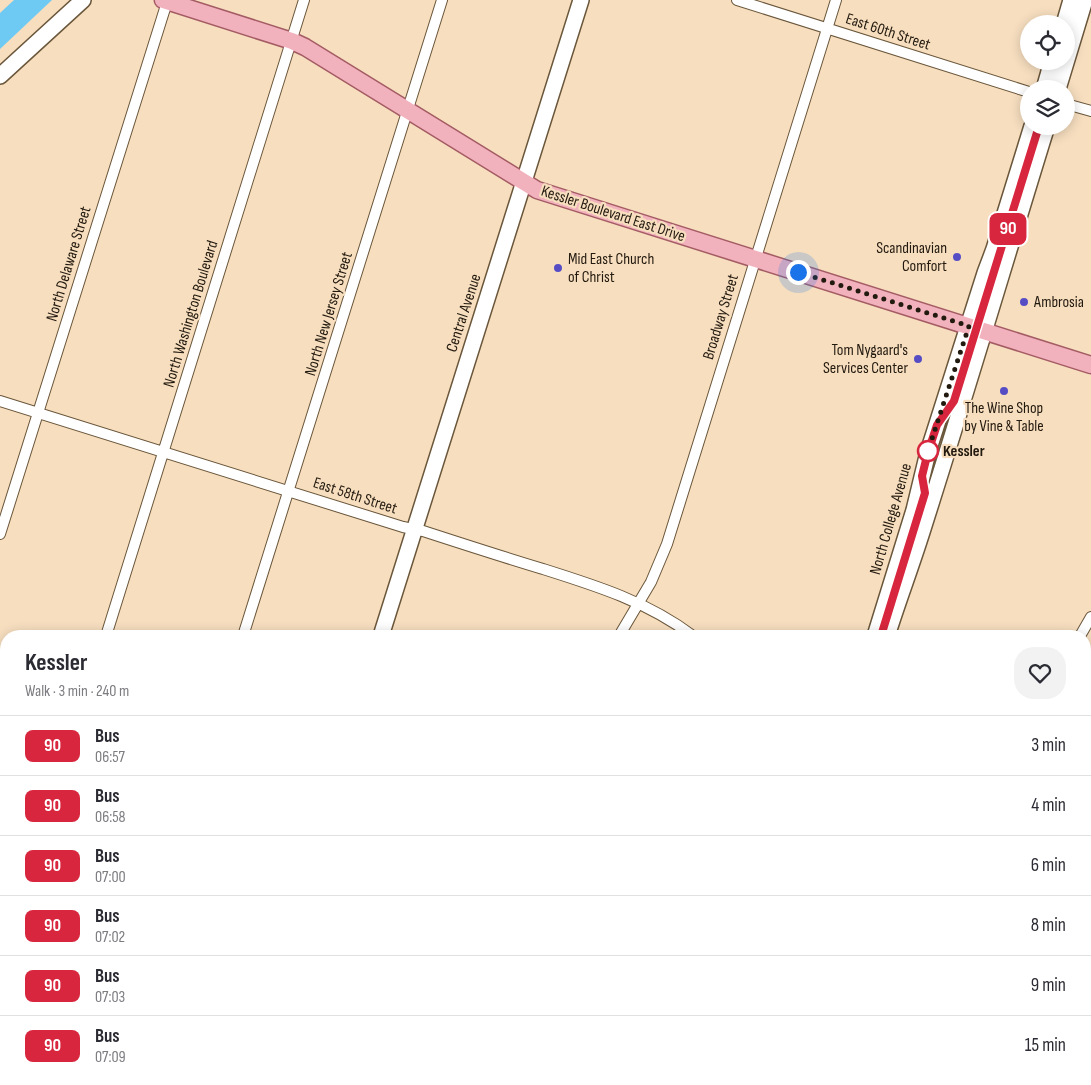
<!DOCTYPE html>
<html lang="en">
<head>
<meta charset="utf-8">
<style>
  :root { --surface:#fff; --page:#f2f2f3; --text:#2b2b33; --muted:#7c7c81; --line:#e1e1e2 }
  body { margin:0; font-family:"Sofia Sans Condensed",sans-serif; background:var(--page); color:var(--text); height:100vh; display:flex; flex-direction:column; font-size:19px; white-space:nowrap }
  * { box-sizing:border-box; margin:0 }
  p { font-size:16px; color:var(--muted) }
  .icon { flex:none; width:28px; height:28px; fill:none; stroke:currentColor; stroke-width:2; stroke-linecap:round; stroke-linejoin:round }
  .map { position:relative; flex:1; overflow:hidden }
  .side { position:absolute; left:0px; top:630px; width:1091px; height:455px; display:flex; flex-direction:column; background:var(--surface); border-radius:20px 20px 0 0; box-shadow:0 2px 12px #0003 }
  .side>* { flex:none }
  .badge { padding:0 10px; border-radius:8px; font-size:18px; line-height:32px }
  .fabs { position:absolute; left:1020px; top:15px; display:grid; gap:10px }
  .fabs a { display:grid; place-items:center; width:55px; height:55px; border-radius:50%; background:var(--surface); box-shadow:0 2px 12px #0003; font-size:25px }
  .you { position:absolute; width:25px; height:25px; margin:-12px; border:4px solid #fff; border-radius:50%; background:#1a73e8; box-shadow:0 0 0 8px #1a73e833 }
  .map>.badge { position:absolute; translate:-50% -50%; box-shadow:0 0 0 2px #fff }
  .round { display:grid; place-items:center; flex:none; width:52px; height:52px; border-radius:20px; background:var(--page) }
  .summary { display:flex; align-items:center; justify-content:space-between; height:85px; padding:0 25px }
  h1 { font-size:24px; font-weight:700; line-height:38px }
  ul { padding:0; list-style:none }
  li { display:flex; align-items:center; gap:15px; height:60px; padding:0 25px; border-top:1px solid var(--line) }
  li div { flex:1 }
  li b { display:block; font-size:19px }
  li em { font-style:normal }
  li .badge { min-width:55px; font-weight:700; text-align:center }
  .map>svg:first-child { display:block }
  .water { fill:#6ecaf3 }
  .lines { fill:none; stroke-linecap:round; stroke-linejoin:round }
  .street-casing { stroke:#6a563a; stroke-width:12 }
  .secondary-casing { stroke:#6a563a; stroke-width:18 }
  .primary-casing { stroke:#a45c64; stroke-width:19 }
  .street { stroke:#fff; stroke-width:10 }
  .secondary { stroke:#fff; stroke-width:15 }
  .primary { stroke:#f2b2bd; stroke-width:16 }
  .line-casing { stroke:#fff; stroke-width:11 }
  .line { stroke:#d7263d; stroke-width:8 }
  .walk { stroke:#231a0f; stroke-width:5; stroke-dasharray:0 9 }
  .poi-dot { fill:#564dc5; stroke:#f7debf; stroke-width:2 }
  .stop-dot { fill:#fff; stroke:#d7263d; stroke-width:2.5 }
  .labels { text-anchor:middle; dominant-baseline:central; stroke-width:4.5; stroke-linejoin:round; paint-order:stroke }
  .street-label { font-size:16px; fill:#231a0f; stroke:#f7debf }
  .poi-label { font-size:16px; fill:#231a0f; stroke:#f7debf; text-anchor:end }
  .stop-label { font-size:16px; font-weight:bold; fill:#231a0f; stroke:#f7debf; text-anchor:start }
</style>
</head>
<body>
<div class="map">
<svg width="1091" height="1085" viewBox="0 0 1091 1085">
  <rect width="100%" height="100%" fill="#f7debf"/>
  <path class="water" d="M 14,0 L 52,0 L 0,49 L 0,13 Z"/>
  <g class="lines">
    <defs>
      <path id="street" d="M 737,0 L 1029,92
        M 1066,104 L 1091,111
        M 0,401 L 403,527 L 423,531 C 463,544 503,557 543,569 C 597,586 648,602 693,636
        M 0,534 L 167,2
        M 106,636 L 304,0
        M 243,636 L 442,0
        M 619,636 L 651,582 L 667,544 L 836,0
        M 1080,636 L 1091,617
        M 0,789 L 6,791
        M 1085,798 L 1091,799
        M 0,974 L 6,954
        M 1085,982 L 1091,963
        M 1085,1044 L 1091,1038
        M 1032,1079 L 1056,1085
        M 498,1085 L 500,1079
        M 926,1085 L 927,1079"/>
      <path id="secondary" d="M 1064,24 L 1071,0
        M 0,76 L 83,0
        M 1044,89 L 1052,61
        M 1058,89 L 1085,0
        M 381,636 L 581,0
        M 875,636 L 914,510 L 928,452 L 985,273 L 994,249 L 1032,126
        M 887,636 C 898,601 911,567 922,532 C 965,397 1005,262 1047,126
        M 242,1085 L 244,1079
        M 734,1085 L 736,1079
        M 748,1085 L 750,1079"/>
      <path id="primary" d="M 163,0 L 292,41 L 305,47 L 537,190 L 1091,365"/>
    </defs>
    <use href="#street" class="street-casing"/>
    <use href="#secondary" class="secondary-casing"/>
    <use href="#primary" class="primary-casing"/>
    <use href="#street" class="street"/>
    <use href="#secondary" class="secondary"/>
    <use href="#primary" class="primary"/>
  </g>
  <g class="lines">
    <defs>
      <path id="line" d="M 881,636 L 925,493 L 922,476 L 928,452 L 937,425 L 954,401 L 1039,126"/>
    </defs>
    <use href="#line" class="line-casing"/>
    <use href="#line" class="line"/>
    <path class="walk" d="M 798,272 L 969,326 L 928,451"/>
  </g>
  <g class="poi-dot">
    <circle cx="957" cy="257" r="5"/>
    <circle cx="558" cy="268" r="5"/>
    <circle cx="1024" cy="302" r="5"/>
    <circle cx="918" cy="359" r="5"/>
    <circle cx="1004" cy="391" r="5"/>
  </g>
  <circle class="stop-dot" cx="928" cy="451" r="10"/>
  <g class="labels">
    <g class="street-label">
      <text transform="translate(888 32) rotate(18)">East 60th Street</text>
      <text transform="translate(613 214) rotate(18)">Kessler Boulevard East Drive</text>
      <text transform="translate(69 264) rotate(-73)">North Delaware Street</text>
      <text transform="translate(464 313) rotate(-72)">Central Avenue</text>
      <text transform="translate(191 314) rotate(-73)">North Washington Boulevard</text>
      <text transform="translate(329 314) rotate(-73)">North New Jersey Street</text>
      <text transform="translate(721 317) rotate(-73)">Broadway Street</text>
      <text transform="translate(355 496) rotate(18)">East 58th Street</text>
      <text transform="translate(891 519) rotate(-74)">North College Avenue</text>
    </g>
    <g class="poi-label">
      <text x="947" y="248">Scandinavian<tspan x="947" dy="18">Comfort</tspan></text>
      <text x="568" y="259" text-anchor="start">Mid East Church<tspan x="568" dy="18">of Christ</tspan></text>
      <text x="1034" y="302" text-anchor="start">Ambrosia</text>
      <text x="908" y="350">Tom Nygaard's<tspan x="908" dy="18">Services Center</tspan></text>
      <text x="1004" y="408" text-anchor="middle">The Wine Shop<tspan x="1004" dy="18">by Vine &amp; Table</tspan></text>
    </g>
    <g class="stop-label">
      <text x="943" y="451">Kessler</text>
    </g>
  </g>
</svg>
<div class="fabs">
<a><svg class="icon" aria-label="locate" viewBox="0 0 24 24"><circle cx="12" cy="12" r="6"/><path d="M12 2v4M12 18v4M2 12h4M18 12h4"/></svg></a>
<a><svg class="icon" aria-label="layers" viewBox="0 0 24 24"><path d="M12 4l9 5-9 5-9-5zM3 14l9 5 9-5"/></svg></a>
</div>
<div class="you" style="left:798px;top:272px"></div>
<b class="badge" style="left:1008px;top:229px;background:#d7263d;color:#fff">90</b>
<section class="side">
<div class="summary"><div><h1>Kessler</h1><p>Walk · 3 min · 240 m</p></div><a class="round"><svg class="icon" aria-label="heart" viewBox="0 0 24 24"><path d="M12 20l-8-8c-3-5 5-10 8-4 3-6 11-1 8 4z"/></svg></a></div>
<ul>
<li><span class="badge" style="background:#d7263d;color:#fff">90</span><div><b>Bus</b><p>06:57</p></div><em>3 min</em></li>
<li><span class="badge" style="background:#d7263d;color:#fff">90</span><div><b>Bus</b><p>06:58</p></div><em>4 min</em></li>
<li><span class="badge" style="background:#d7263d;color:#fff">90</span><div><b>Bus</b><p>07:00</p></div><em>6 min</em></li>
<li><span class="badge" style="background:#d7263d;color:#fff">90</span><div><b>Bus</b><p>07:02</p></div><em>8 min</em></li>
<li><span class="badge" style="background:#d7263d;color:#fff">90</span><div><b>Bus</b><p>07:03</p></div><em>9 min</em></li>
<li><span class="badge" style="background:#d7263d;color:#fff">90</span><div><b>Bus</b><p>07:09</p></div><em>15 min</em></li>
</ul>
</section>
</div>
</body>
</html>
